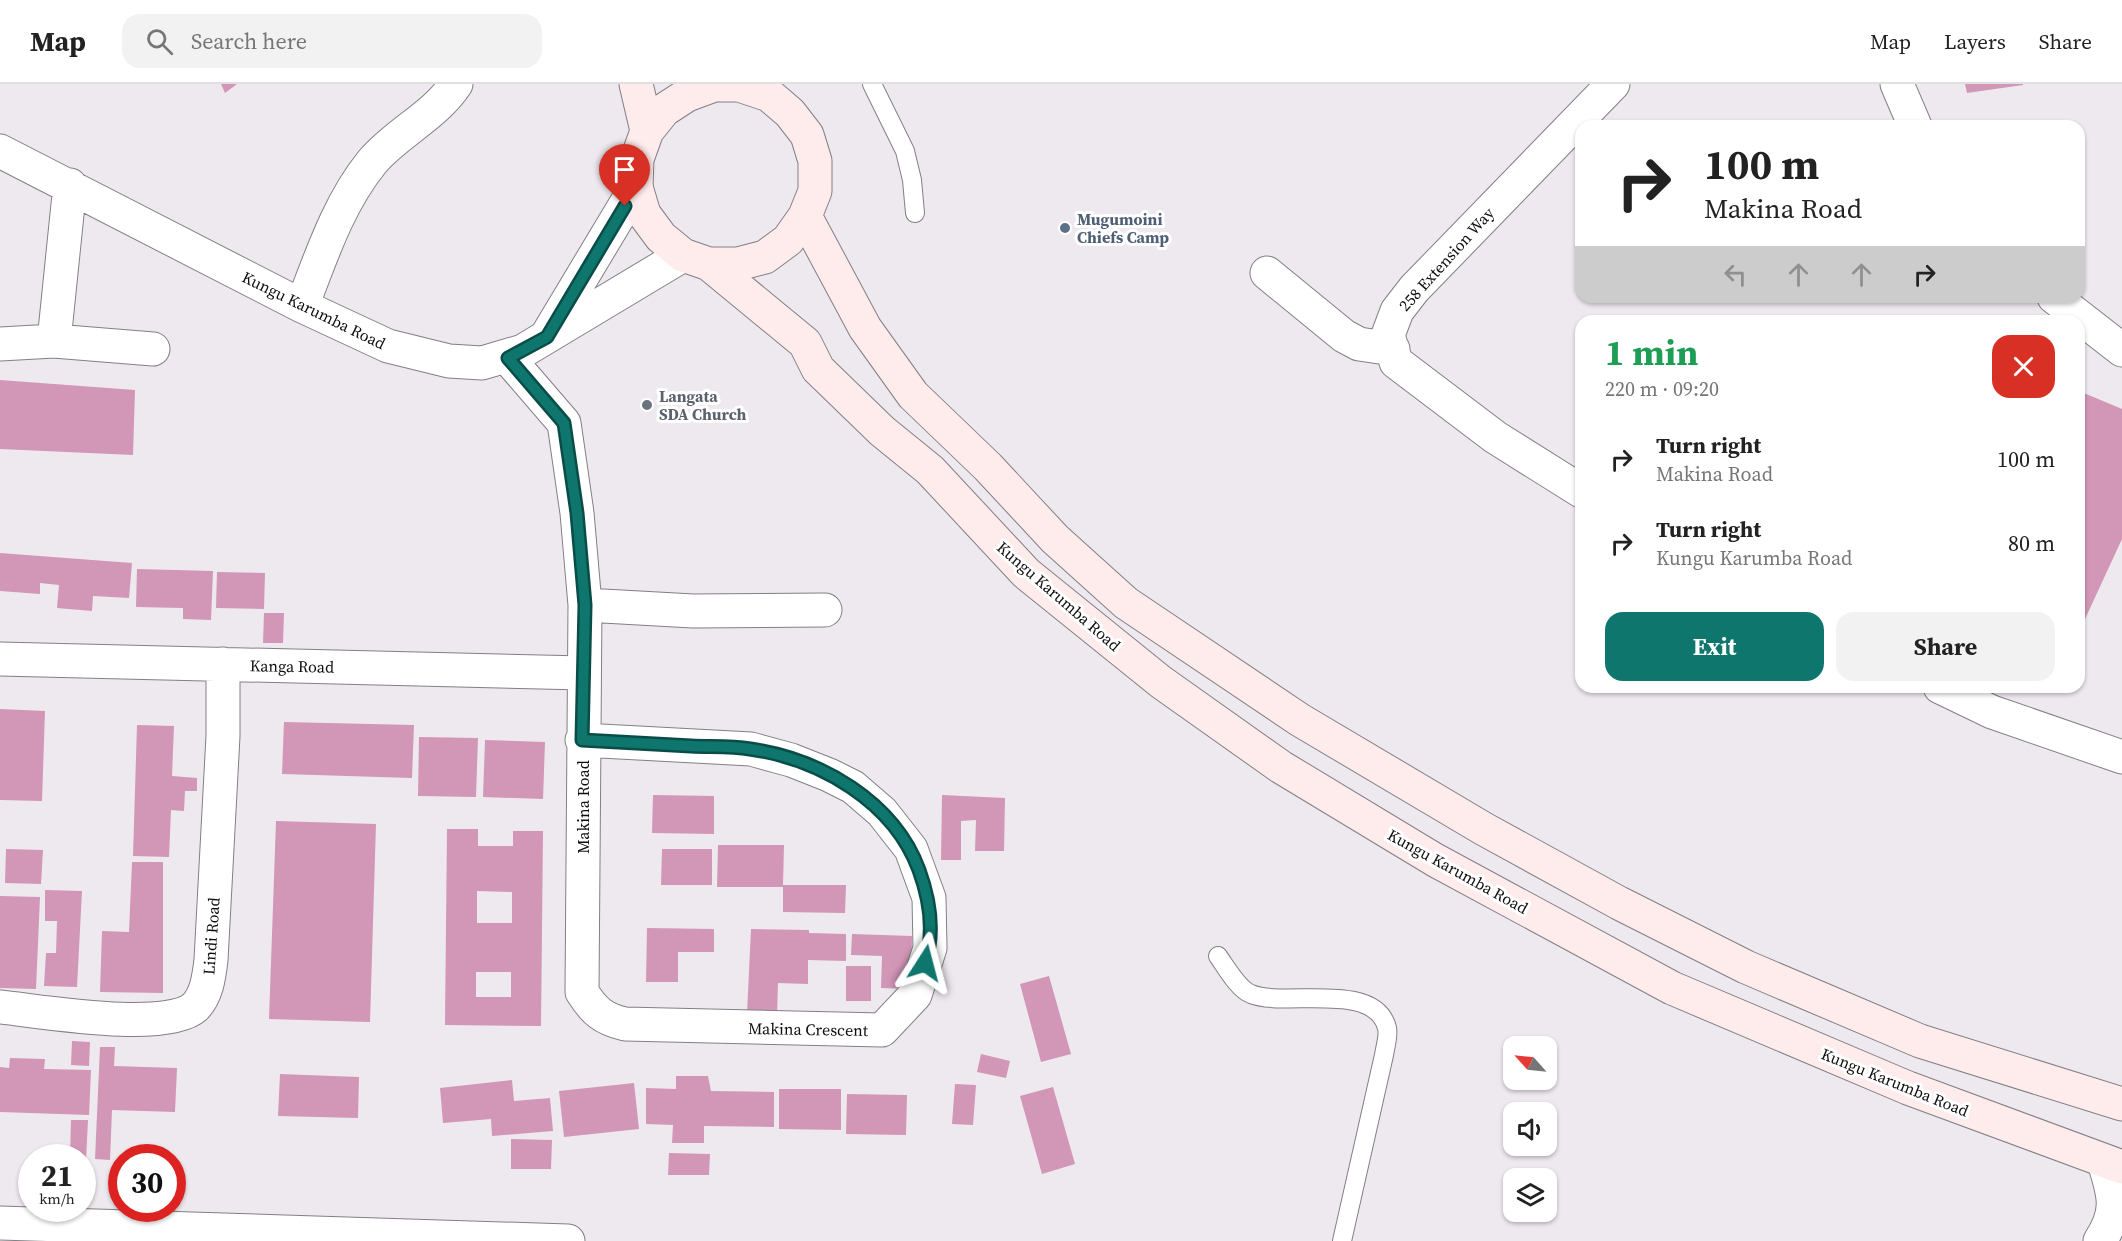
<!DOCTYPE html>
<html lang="en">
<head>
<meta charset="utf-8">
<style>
	:root { --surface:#fff; --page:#f2f2f2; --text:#222; --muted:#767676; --line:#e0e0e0; --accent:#0f766e }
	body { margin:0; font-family:"Source Serif 4",serif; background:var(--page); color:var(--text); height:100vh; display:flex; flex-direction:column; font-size:22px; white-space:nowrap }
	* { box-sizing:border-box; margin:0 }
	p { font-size:20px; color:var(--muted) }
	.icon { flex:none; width:33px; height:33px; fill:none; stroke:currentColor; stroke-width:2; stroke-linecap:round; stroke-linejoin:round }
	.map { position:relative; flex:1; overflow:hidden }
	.drawer { position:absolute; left:1575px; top:231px; width:510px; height:378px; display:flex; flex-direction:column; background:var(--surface); border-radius:18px; box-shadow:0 2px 4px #0004 }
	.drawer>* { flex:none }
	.guide { position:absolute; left:1575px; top:36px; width:510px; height:183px; border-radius:18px; box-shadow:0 2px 4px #0004; background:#fff; color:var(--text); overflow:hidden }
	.needle { width:39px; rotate:297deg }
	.tools { position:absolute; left:1503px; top:952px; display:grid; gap:12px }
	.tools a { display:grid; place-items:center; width:54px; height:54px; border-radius:12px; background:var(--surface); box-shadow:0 2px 4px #0004; font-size:30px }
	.speed { position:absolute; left:18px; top:1060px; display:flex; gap:12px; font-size:30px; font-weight:700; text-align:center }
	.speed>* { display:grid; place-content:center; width:78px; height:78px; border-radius:50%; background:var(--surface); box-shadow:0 2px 4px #0004; line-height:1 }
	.speed small { font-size:15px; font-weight:400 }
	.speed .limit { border:9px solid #d22; background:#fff; color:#111 }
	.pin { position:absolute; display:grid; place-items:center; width:51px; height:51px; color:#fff; margin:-62px -26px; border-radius:50% 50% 50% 0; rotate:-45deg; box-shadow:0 0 6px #0007 }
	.pin .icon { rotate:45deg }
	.me { position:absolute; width:66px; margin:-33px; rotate:9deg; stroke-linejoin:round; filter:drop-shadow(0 0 4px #0008) }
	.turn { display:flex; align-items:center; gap:21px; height:126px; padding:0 30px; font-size:27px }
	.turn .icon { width:78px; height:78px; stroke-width:2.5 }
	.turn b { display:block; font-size:42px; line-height:51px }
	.lanes { display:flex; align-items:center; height:57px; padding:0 30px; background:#0003; justify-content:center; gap:30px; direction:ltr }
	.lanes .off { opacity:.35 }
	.round { display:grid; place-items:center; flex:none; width:63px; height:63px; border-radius:18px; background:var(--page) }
	.head { display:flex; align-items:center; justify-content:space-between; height:102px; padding:0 30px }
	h1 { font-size:36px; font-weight:700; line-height:45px; color:#1e9e55 }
	.button { display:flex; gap:12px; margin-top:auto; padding:12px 30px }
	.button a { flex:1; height:69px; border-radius:18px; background:var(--accent); color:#fff; font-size:24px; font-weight:700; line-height:69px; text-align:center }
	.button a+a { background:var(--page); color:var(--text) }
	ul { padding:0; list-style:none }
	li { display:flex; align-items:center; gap:18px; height:84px; padding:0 30px }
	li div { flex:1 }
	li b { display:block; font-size:22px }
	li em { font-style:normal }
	header { display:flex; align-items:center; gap:36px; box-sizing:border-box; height:84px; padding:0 30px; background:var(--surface); border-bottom:2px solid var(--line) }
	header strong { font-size:28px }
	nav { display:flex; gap:33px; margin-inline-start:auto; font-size:21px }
	.search { width:420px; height:54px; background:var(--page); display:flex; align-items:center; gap:15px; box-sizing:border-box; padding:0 21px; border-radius:18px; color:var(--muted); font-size:22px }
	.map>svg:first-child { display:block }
	.building { fill:#d296b7; fill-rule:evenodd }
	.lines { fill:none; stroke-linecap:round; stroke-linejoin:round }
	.lane-casing { stroke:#837f85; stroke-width:20 }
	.street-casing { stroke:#837f85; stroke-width:35 }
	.secondary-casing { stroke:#837f85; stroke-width:35 }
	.lane { stroke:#fff; stroke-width:18 }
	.street { stroke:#fff; stroke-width:33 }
	.secondary { stroke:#feebeb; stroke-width:33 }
	.route-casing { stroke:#0a4d48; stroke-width:15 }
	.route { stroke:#0f766e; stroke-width:10 }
	.service-dot { fill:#5c6f8a; stroke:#fff; stroke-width:2 }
	.worship-dot { fill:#6b7280; stroke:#fff; stroke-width:2 }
	.labels { text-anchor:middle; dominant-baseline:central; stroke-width:6; stroke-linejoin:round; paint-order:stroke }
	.service-label { font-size:16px; font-weight:bold; fill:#4e5e75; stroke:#fff; text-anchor:start }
	.street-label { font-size:16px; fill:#0e0d0f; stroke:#fff }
	.worship-label { font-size:16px; font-weight:bold; fill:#5b616d; stroke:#fff; text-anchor:start }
</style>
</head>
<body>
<header>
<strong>Map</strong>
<div class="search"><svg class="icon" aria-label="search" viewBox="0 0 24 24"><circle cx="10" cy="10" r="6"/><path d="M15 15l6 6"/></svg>Search here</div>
<nav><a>Map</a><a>Layers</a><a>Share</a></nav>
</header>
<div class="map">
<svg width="2122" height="1157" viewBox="0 0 2122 1157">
	<rect width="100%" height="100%" fill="#eee9ef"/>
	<!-- building -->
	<path class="building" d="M 221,0 L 237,0 L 225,9 Z
		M 1965,0 L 2023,0 L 2023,1 L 1967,9 Z
		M 0,296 L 135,306 L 133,371 L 0,365 Z
		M 2079,307 L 2122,325 L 2122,455 L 2079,548 Z
		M 0,469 L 132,479 L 129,514 L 93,512 L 92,527 L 57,524 L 59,501 L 40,499 L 40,510 L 0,507 Z
		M 137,485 L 213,487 L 211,536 L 183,535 L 183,524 L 136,523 Z
		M 217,488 L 265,489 L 264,525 L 216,524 Z
		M 264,529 L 284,529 L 283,559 L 263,559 Z
		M 0,625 L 45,627 L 42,717 L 0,716 Z
		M 284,638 L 414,641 L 412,694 L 282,690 Z
		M 137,641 L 174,642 L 172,692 L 197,694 L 197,707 L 185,707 L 184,727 L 171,726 L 169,773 L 133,772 Z
		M 419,653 L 478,654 L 476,713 L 418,712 Z
		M 485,656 L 545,658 L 543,715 L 483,713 Z
		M 653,711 L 714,712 L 714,750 L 652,749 Z
		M 942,711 L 1005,714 L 1004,767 L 975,767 L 976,736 L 961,737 L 961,776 L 941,776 Z
		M 276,737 L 376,740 L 370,938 L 269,935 Z
		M 447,745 L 478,745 L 478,762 L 513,762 L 513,747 L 543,747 L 541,942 L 445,941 ZM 477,807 L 512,808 L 512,839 L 477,839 ZM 476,888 L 511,888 L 511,913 L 476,913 Z
		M 718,761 L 784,761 L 783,801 L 846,801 L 845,829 L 783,828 L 783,803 L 717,803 Z
		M 6,765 L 43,766 L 41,800 L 5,799 Z
		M 662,765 L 712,765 L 712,801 L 661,801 Z
		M 132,778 L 163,778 L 163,909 L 100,908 L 102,847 L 129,848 Z
		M 45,806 L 82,807 L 77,903 L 44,902 L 46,869 L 56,869 L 57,837 L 45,837 Z
		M 0,812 L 40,813 L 36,905 L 0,904 Z
		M 647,844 L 714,845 L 714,868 L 678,868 L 678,898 L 646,898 Z
		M 751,845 L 809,846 L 809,849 L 846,850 L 846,877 L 808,876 L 808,900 L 778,899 L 777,931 L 747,930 Z
		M 852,850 L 912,852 L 911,905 L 881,904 L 882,872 L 851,871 Z
		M 846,882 L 871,882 L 871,917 L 846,917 Z
		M 1049,892 L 1071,970 L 1041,978 L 1020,900 Z
		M 72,957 L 90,958 L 89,982 L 71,981 Z
		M 100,963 L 115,963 L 114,982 L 177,984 L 175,1028 L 112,1026 L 110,1076 L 95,1075 Z
		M 981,970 L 1010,977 L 1006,994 L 977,988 Z
		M 10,974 L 45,975 L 44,985 L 91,986 L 89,1031 L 0,1028 L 0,983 L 9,984 Z
		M 280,990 L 359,993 L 358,1034 L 278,1032 Z
		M 676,992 L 708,992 L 711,1007 L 774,1008 L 774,1043 L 704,1042 L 704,1059 L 672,1059 L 673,1041 L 646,1040 L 646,1004 L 676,1005 Z
		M 512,996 L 514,1017 L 550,1014 L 553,1047 L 492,1052 L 491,1035 L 443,1039 L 440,1004 Z
		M 634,999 L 639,1045 L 564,1053 L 559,1007 Z
		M 955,1000 L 976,1001 L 973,1041 L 952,1040 Z
		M 1053,1003 L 1075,1080 L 1042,1090 L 1020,1012 Z
		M 779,1005 L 841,1005 L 841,1046 L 779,1045 Z
		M 847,1010 L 907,1011 L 906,1051 L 846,1050 Z
		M 71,1036 L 88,1036 L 86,1076 L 70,1074 Z
		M 511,1055 L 552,1056 L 551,1085 L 511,1085 Z
		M 669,1069 L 710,1070 L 709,1091 L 668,1091 Z"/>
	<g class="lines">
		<defs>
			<path id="lane" d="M 872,0 L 905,67 L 912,96 L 915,129
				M 1218,872 C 1226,883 1238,905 1251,910 C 1284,924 1375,896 1387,944 C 1389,951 1385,964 1384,971 L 1342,1157"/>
			<path id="street" d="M 1897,0 L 1915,42
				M 0,67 L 302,222 L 388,262 L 449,277 L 482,279 L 523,267 L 683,171
				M 1267,189 L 1344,252 L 1359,260 L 1393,265
				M 2054,213 L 2122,266
				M 302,222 C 321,173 338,120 372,78 C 395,50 435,32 456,0
				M 549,248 L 636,103
				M 54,257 L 153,265
				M 0,260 L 54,257 L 70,101
				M 508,274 L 564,339 L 577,429 L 585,521 L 582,908 C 594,927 603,935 625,940 L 882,946 L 915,911 L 930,864 L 929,814 L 911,765 L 882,728 L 853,703 L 829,691 L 791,676 L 751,665 L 582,656
				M 1581,407 L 1495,353 L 1396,278 L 1388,251 L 1397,227 L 1414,205 L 1613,0
				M 585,521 L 693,527 L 825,526
				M 0,575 L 584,589
				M 1940,603 L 1992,628 L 2122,673
				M 0,923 C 40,927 166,949 195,923 C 207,911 209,892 211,876 L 223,652 L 223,580
				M 0,1139 L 568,1157
				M 2100,1157 C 2120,1126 2114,1111 2104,1078"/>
			<path id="secondary" d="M 636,0 L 647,47
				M 805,132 L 865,244 L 913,311 L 988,383 L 1055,455 L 1126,519 L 1300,636 L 1484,745 L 1619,819 L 1746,883 L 1920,957 L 2122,1020
				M 709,180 L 738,180 L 765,173 L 788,156 L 805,132 L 815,107 L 815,77 L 807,51 L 790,29 L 769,11 L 739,1 L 714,1 L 687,11 L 664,26 L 647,47 L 637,75 L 636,103 L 644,130 L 661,153 L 683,171 L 709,180 L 805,259 L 818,285 L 882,347 L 930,386 L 1026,489 L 1161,598 L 1281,683 L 1435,776 L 1672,904 L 1908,1004 L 2122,1083"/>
		</defs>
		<!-- lane casing -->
		<use href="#lane" class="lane-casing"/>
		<!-- street casing -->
		<use href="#street" class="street-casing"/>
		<!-- secondary casing -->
		<use href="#secondary" class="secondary-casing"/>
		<!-- lane -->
		<use href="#lane" class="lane"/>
		<!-- street -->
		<use href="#street" class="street"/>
		<!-- secondary -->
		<use href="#secondary" class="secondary"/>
	</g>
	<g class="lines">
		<defs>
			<path id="route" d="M 625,122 L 547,253 L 508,274 L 564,339 L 577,429 L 585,521 L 582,656 C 619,658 655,660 691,662 C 711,663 731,662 750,665 C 821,675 894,718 919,786 C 930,816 935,848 925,879"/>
		</defs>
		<!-- route casing -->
		<use href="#route" class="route-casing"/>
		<!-- route -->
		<use href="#route" class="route"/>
	</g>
	<!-- markers -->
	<circle class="service-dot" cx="1065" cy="144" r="6"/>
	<circle class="worship-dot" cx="647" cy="321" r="6"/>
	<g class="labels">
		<!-- service labels -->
		<g class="service-label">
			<text x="1077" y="135">Mugumoini<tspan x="1077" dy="18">Chiefs Camp</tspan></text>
		</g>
		<!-- street labels -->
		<g class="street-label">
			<text transform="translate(1446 175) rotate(-48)">258 Extension Way</text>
			<text transform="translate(314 226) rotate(26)">Kungu Karumba Road</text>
			<text transform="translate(1059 512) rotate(41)">Kungu Karumba Road</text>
			<text transform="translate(292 582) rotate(1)">Kanga Road</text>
			<text transform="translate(583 723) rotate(-90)">Makina Road</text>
			<text transform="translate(1458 787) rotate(29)">Kungu Karumba Road</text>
			<text transform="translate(211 852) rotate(-86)">Lindi Road</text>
			<text transform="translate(808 945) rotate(1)">Makina Crescent</text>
			<text transform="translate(1895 998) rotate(22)">Kungu Karumba Road</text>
		</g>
		<!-- worship labels -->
		<g class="worship-label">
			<text x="659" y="312">Langata<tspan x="659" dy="18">SDA Church</tspan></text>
		</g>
	</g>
</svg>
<div class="tools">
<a><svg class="needle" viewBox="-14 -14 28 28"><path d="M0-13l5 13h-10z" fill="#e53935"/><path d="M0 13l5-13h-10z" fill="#767676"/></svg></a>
<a><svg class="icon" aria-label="sound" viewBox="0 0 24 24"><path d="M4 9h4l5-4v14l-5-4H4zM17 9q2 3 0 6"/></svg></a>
<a><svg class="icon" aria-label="layers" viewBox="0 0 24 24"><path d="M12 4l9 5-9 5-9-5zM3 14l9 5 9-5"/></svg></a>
</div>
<div class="speed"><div>21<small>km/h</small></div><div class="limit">30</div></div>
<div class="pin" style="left:625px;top:122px;background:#d93025"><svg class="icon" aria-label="arrive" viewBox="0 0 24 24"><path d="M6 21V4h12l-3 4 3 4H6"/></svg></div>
<svg class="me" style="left:925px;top:879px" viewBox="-20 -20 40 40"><path d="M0-17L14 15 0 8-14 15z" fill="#0f766e" stroke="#fff" stroke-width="4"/></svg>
<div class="guide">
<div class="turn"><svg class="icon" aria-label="right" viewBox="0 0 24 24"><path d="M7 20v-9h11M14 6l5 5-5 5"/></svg><div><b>100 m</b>Makina Road</div></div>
<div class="lanes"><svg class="icon off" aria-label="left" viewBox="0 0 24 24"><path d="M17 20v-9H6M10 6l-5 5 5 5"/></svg><svg class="icon off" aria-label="ahead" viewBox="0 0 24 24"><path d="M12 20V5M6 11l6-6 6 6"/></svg><svg class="icon off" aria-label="ahead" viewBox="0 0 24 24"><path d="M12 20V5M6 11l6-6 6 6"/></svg><svg class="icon" aria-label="right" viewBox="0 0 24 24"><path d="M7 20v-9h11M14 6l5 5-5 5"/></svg></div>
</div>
<section class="drawer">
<div class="head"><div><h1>1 min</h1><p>220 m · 09:20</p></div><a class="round" style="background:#d93025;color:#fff"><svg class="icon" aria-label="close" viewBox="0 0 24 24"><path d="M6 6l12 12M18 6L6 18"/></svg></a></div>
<ul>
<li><svg class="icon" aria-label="right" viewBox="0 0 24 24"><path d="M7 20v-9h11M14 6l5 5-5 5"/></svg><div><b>Turn right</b><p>Makina Road</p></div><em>100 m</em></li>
<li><svg class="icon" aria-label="right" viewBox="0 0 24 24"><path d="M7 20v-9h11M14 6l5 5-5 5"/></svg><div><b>Turn right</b><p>Kungu Karumba Road</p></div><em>80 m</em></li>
</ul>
<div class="button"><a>Exit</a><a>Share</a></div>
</section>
</div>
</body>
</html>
